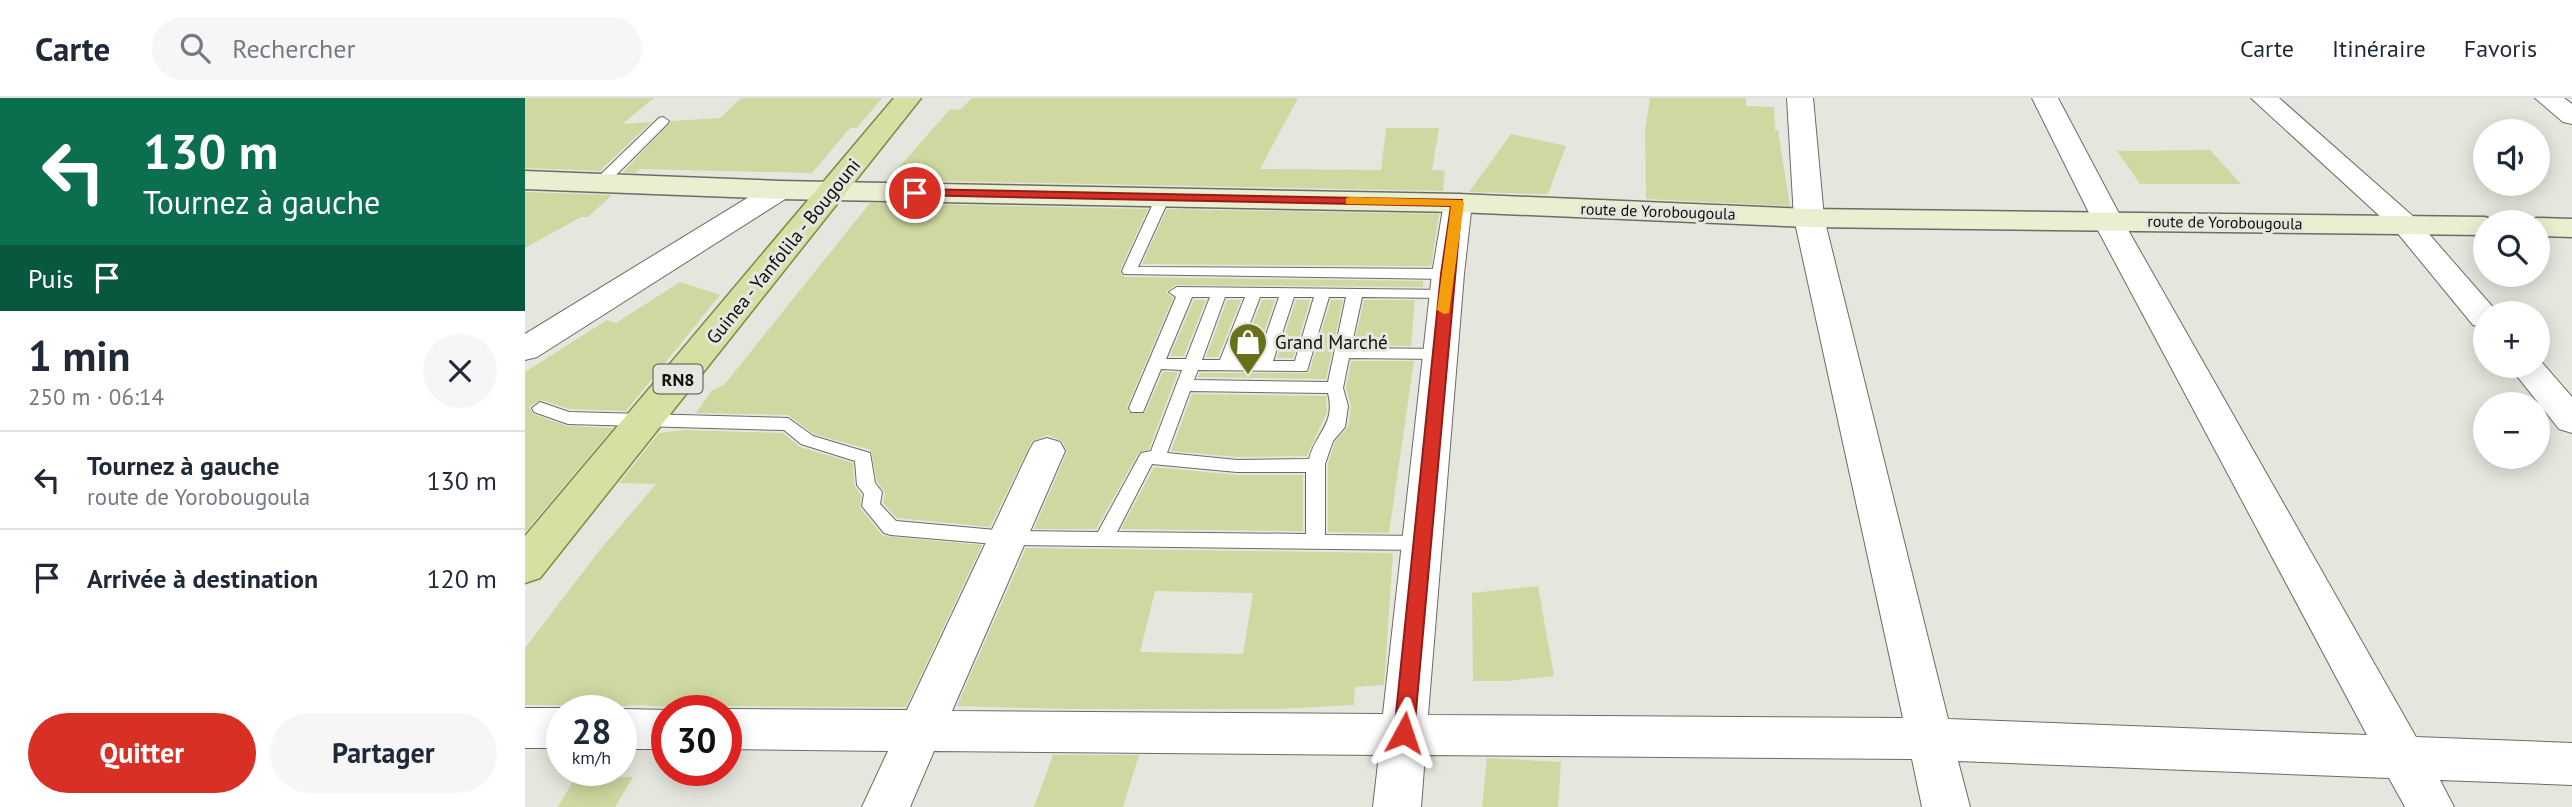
<!DOCTYPE html>
<html lang="fr">
<head>
<meta charset="utf-8">
<style>
	:root { --surface:#fff; --page:#f6f6f7; --text:#1f2937; --muted:#747a83; --line:#e0e1e3; --accent:#d93025 }
	body { margin:0; font-family:"PT Sans",sans-serif; background:var(--page); color:var(--text); height:100vh; display:flex; flex-direction:column; font-size:26px; white-space:nowrap }
	* { box-sizing:border-box; margin:0 }
	p { font-size:23px; color:var(--muted) }
	.icon { flex:none; width:38px; height:38px; fill:none; stroke:currentColor; stroke-width:2; stroke-linecap:round; stroke-linejoin:round }
	.map { position:relative; flex:1; overflow:hidden }
	.sheet { display:flex; flex-direction:column; background:var(--surface); width:525px }
	.sheet>* { flex:none }
	.banner { background:#0b6e4f; color:#fff; overflow:hidden }
	.fabs { position:absolute; left:1948px; top:21px; display:grid; gap:14px }
	.fabs a { display:grid; place-items:center; width:77px; height:77px; border-radius:50%; background:var(--surface); box-shadow:0 4px 18px #0003; font-size:35px }
	.speed { position:absolute; left:21px; top:597px; display:flex; gap:14px; font-size:35px; font-weight:700; text-align:center }
	.speed>* { display:grid; place-content:center; width:91px; height:91px; border-radius:50%; background:var(--surface); box-shadow:0 4px 18px #0003; line-height:1 }
	.speed small { font-size:18px; font-weight:400 }
	.speed .limit { border:10px solid #d22; background:#fff; color:#111 }
	.pin { position:absolute; display:grid; place-items:center; width:60px; height:60px; color:#fff; margin:-30px; border:4px solid #fff; border-radius:50%; box-shadow:0 2px 7px #0007 }
	.me { position:absolute; width:77px; margin:-38px; rotate:5deg; stroke-linejoin:round; filter:drop-shadow(0 0 5px #0008) }
	.turn { display:flex; align-items:center; gap:24px; height:147px; padding:0 28px; font-size:32px }
	.turn .icon { width:91px; height:91px; stroke-width:2.5 }
	.turn b { display:block; font-size:49px; line-height:60px }
	.then { display:flex; align-items:center; height:66px; padding:0 28px; background:#0003; gap:14px; font-size:26px }
	.round { display:grid; place-items:center; flex:none; width:74px; height:74px; border-radius:37px; background:var(--page) }
	.headline { display:flex; align-items:center; justify-content:space-between; height:119px; padding:0 28px }
	h1 { font-size:42px; font-weight:600; line-height:52px }
	.cta { display:flex; gap:14px; margin-top:auto; padding:14px 28px }
	.cta a { flex:1; height:80px; border-radius:42px; background:var(--accent); color:#fff; font-size:28px; font-weight:600; line-height:80px; text-align:center }
	.cta a+a { background:var(--page); color:var(--text) }
	ul { padding:0; list-style:none }
	li { display:flex; align-items:center; gap:21px; height:98px; padding:0 28px; border-top:2px solid var(--line) }
	li div { flex:1 }
	li b { display:block; font-size:26px }
	li em { font-style:normal }
	header { display:flex; align-items:center; gap:42px; box-sizing:border-box; height:98px; padding:0 35px; background:var(--surface); border-bottom:2px solid var(--line) }
	header strong { font-size:33px }
	nav { display:flex; gap:38px; margin-inline-start:auto; font-size:24px }
	.search { width:490px; height:63px; background:var(--page); display:flex; align-items:center; gap:18px; box-sizing:border-box; padding:0 24px; border-radius:38px; color:var(--muted); font-size:26px }
	main { display:flex; flex:1; min-height:0 }
	.map>svg:first-child { display:block }
	.building { fill:#cfd8a0; fill-rule:evenodd }
	.lines { fill:none; stroke-linecap:round; stroke-linejoin:round }
	.lane-casing { stroke:#6b6d65; stroke-width:2 }
	.street-casing { stroke:#6b6d65; stroke-width:2 }
	.secondary-casing { stroke:#6b6d65; stroke-width:3 }
	.primary-casing { stroke:#7f8846; stroke-width:3 }
	.lane { fill:#fff; fill-rule:evenodd }
	.street { fill:#fff; fill-rule:evenodd }
	.secondary { fill:#ebefd1; fill-rule:evenodd }
	.primary { fill:#d7dfa3; fill-rule:evenodd }
	.route { fill:#d93025; stroke:#8d1f18; stroke-width:2 }
	.slow { fill:#f59e0b }
	.labels { text-anchor:middle; dominant-baseline:central; stroke-width:6; stroke-linejoin:round; paint-order:stroke }
	.far-street-label { font-size:16px; fill:#0f0f0c; stroke:#e5e7de }
	.shield { fill:#e5e7de; stroke:#4f504b; stroke-width:2 }
	.shield-label { font-size:18px; font-weight:bold; fill:#0f0f0c }
	.street-label { font-size:19px; fill:#0f0f0c; stroke:#e5e7de }
	.poi-label { font-size:19px; fill:#0f0f0c; stroke:#e5e7de; text-anchor:start }
</style>
</head>
<body>
<header>
<strong>Carte</strong>
<div class="search"><svg class="icon" aria-label="search" viewBox="0 0 24 24"><circle cx="10" cy="10" r="6"/><path d="M15 15l6 6"/></svg>Rechercher</div>
<nav><a>Carte</a><a>Itinéraire</a><a>Favoris</a></nav>
</header>
<main>
<section class="sheet">
<div class="banner">
<div class="turn"><svg class="icon" aria-label="left" viewBox="0 0 24 24"><path d="M17 20v-9H6M10 6l-5 5 5 5"/></svg><div><b>130 m</b>Tournez à gauche</div></div>
<div class="then">Puis<svg class="icon" aria-label="arrive" viewBox="0 0 24 24"><path d="M6 21V4h12l-3 4 3 4H6"/></svg></div>
</div>
<div class="headline"><div><h1>1 min</h1><p>250 m · 06:14</p></div><a class="round"><svg class="icon" aria-label="close" viewBox="0 0 24 24"><path d="M6 6l12 12M18 6L6 18"/></svg></a></div>
<ul>
<li><svg class="icon" aria-label="left" viewBox="0 0 24 24"><path d="M17 20v-9H6M10 6l-5 5 5 5"/></svg><div><b>Tournez à gauche</b><p>route de Yorobougoula</p></div><em>130 m</em></li>
<li><svg class="icon" aria-label="arrive" viewBox="0 0 24 24"><path d="M6 21V4h12l-3 4 3 4H6"/></svg><div><b>Arrivée à destination</b></div><em>120 m</em></li>
</ul>
<div class="cta"><a>Quitter</a><a>Partager</a></div>
</section>
<div class="map">
<svg width="2047" height="709" viewBox="0 0 2047 709">
	<rect width="100%" height="100%" fill="#e5e7de"/>
	<!-- building -->
	<path class="building" d="M 0,0 L 129,0 L 97,26 L 126,24 L 75,73 L 0,70 Z
		M 216,0 L 357,0 L 332,30 L 325,30 L 287,75 L 115,71 L 111,75 L 98,74 L 146,23 L 195,20 Z
		M 447,0 L 773,0 L 735,71 L 856,72 L 861,30 L 914,30 L 907,72 L 920,73 L 918,93 L 363,82 L 425,11 L 435,12 Z
		M 1125,0 L 1221,0 L 1221,8 L 1249,9 L 1250,32 L 1253,32 L 1265,108 L 1121,101 L 1120,33 Z
		M 986,36 L 1041,48 L 1023,96 L 944,94 Z
		M 1685,52 L 1716,86 L 1615,86 L 1592,53 Z
		M 0,94 L 87,97 L 63,119 L 56,119 L 0,150 Z
		M 345,105 L 623,111 L 595,172 L 599,179 L 898,183 L 898,189 L 651,187 L 641,194 L 648,200 L 602,309 L 604,315 L 620,315 L 638,274 L 653,274 L 624,351 L 614,354 L 571,431 L 509,431 L 542,354 L 537,343 L 523,337 L 507,343 L 465,429 L 372,420 L 358,405 L 360,394 L 352,384 L 346,352 L 289,336 L 263,317 L 171,315 L 186,293 L 200,286 Z
		M 642,111 L 914,116 L 906,168 L 617,166 Z
		M 155,184 L 195,197 L 101,313 L 44,311 L 16,302 L 4,309 L 8,316 L 42,328 L 88,330 L 0,434 L 0,274 L 82,222 L 91,225 Z
		M 669,202 L 681,202 L 659,258 L 645,258 Z
		M 702,202 L 716,202 L 693,259 L 681,259 Z
		M 737,202 L 750,202 L 730,260 L 715,260 Z
		M 771,202 L 785,202 L 768,260 L 752,260 Z
		M 806,202 L 818,202 L 801,281 L 673,279 L 675,275 L 784,275 Z
		M 839,202 L 890,202 L 886,248 L 829,247 Z
		M 826,263 L 889,263 L 864,435 L 803,434 L 803,366 L 810,344 L 823,329 L 826,308 L 821,290 Z
		M 667,296 L 801,298 L 802,314 L 782,358 L 712,359 L 646,353 Z
		M 160,332 L 258,335 L 275,349 L 328,365 L 329,387 L 336,397 L 335,410 L 358,438 L 457,447 L 381,609 L 201,608 L 195,611 L 107,607 L 91,609 L 89,612 L 47,612 L 37,607 L 0,607 L 0,550 L 74,453 L 131,386 L 94,385 L 134,335 Z
		M 629,369 L 712,377 L 778,377 L 778,433 L 596,431 Z
		M 501,450 L 868,455 L 859,587 L 830,589 L 829,607 L 753,611 L 544,611 L 432,608 ZM 630,493 L 728,495 L 718,556 L 615,554 Z
		M 1013,488 L 1029,578 L 983,583 L 948,583 L 947,495 Z
		M 528,657 L 614,657 L 598,709 L 509,709 Z
		M 962,660 L 1036,664 L 1033,709 L 957,709 Z
		M 108,679 L 90,709 L 33,709 L 50,680 Z"/>
	<g class="lines">
		<defs>
			<path id="lane" d="M 138,19 L 144,23 L 142,26 L 80,88 L 70,88 L 70,82 L 134,20 Z
				M 638,95 L 645,99 L 613,169 L 923,171 L 930,176 L 923,181 L 599,176 L 597,173 L 631,99 Z
				M 652,189 L 926,192 L 929,195 L 921,200 L 837,199 L 826,250 L 915,251 L 923,256 L 915,261 L 824,260 L 818,290 L 823,308 L 820,329 L 808,343 L 800,366 L 800,437 L 897,438 L 904,440 L 906,445 L 904,450 L 897,452 L 482,447 L 366,437 L 359,435 L 337,408 L 339,396 L 332,387 L 330,363 L 276,346 L 259,332 L 43,326 L 9,314 L 7,310 L 15,304 L 44,314 L 263,320 L 288,338 L 345,355 L 350,385 L 357,394 L 355,406 L 371,423 L 482,433 L 573,434 L 616,355 L 626,353 L 657,272 L 636,271 L 618,314 L 606,314 L 604,310 L 651,199 L 644,194 ZM 667,199 L 685,199 L 661,261 L 641,261 ZM 700,199 L 720,199 L 695,262 L 677,262 ZM 735,199 L 754,199 L 732,263 L 711,262 ZM 769,199 L 789,199 L 770,263 L 748,263 ZM 804,199 L 821,199 L 803,284 L 669,282 L 673,272 L 782,273 ZM 665,293 L 803,295 C 811,326 791,334 784,361 L 712,362 L 642,355 ZM 627,366 L 712,374 L 781,374 L 781,436 L 592,434 Z"/>
			<path id="street" d="M 1262,0 L 1288,0 L 1299,120 L 1423,621 L 1842,637 L 1568,123 L 1507,0 L 1533,0 L 1598,123 L 1891,639 L 2047,645 L 2047,687 L 1915,682 L 1929,709 L 1880,709 L 1864,680 L 1433,663 L 1445,709 L 1397,709 L 1387,661 L 900,657 L 896,709 L 848,709 L 854,657 L 409,653 L 385,709 L 337,709 L 363,653 L 201,651 L 201,612 L 197,612 L 201,611 L 382,612 L 504,353 L 509,344 L 522,340 L 535,344 L 540,353 L 427,613 L 858,616 L 907,176 L 919,105 L 923,99 L 933,96 L 943,99 L 947,105 L 939,176 L 903,617 L 1378,620 L 1269,120 Z
				M 1726,0 L 1754,0 L 1890,120 L 1973,215 L 1960,215 L 1960,230 L 1948,227 L 1870,132 Z
				M 2010,0 L 2039,0 L 2047,6 L 2047,26 L 2038,24 Z
				M 255,83 L 265,86 L 269,92 L 265,98 L 12,259 L 0,262 L 0,236 L 245,86 Z
				M 2013,260 L 2047,299 L 2047,335 L 2034,331 L 1984,268 L 2012,268 Z
				M 0,610 L 37,610 L 44,612 L 37,612 L 37,650 L 0,650 Z
				M 96,611 L 146,612 L 142,612 L 142,651 L 96,651 L 96,612 L 92,612 Z"/>
			<path id="secondary" d="M 0,73 L 255,83 L 933,96 L 1284,111 L 1960,119 L 1973,124 L 1960,124 L 1960,137 L 1284,129 L 933,114 L 255,101 L 0,91 Z
				M 2012,120 L 2047,121 L 2047,139 L 2012,138 L 2012,124 L 2000,124 Z"/>
			<path id="primary" d="M 369,0 L 396,0 L 15,480 L 0,485 L 0,438 Z"/>
		</defs>
		<!-- lane casing -->
		<use href="#lane" class="lane-casing"/>
		<!-- street casing -->
		<use href="#street" class="street-casing"/>
		<!-- secondary casing -->
		<use href="#secondary" class="secondary-casing"/>
		<!-- primary casing -->
		<use href="#primary" class="primary-casing"/>
		<!-- lane -->
		<use href="#lane" class="lane"/>
		<!-- street -->
		<use href="#street" class="street"/>
		<!-- secondary -->
		<use href="#secondary" class="secondary"/>
		<!-- primary -->
		<use href="#primary" class="primary"/>
	</g>
	<!-- route -->
	<path class="route" d="M 390,91 L 937,102 L 889,635 L 886,641 L 879,644 L 872,641 L 869,635 L 916,176 L 926,108 L 385,97 L 384,95 Z"/>
	<!-- slow -->
	<path class="slow" d="M 825,99 L 937,102 L 939,105 L 924,215 L 919,216 L 912,212 L 926,108 L 821,106 L 821,100 Z"/>
	<!-- icons -->
	<defs>
		<symbol id="shop-pin" viewBox="-11 -11 22 30"><path d="M0 17L-7.5 6A9.5 9.5 0 1 1 7.5 6Z" fill="#68711a" stroke="#e5e7de"/><path d="M-5-2.5h2.3a2.7 3.5 0 0 1 5.4 0H5L5.5 6h-11ZM-1.5-2.5h3a1.5 2.3 0 0 0-3 0Z" fill="#fff"/></symbol>
	</defs>
	<g fill-rule="evenodd">
		<use href="#shop-pin" x="701" y="222" width="44" height="60"/>
	</g>
	<g class="labels">
		<!-- far-street labels -->
		<g class="far-street-label">
			<text transform="translate(1133 113) rotate(2)">route de Yorobougoula</text>
			<text transform="translate(1700 124) rotate(1)">route de Yorobougoula</text>
		</g>
		<!-- shield labels -->
		<rect class="shield" x="128.5" y="266.5" width="49" height="29" rx="5"/>
		<g class="shield-label">
			<text x="153" y="281">RN8</text>
		</g>
		<!-- street labels -->
		<g class="street-label">
			<text transform="translate(258 153) rotate(-51)">Guinea - Yanfolila - Bougouni</text>
		</g>
		<!-- poi labels -->
		<g class="poi-label">
			<text x="750" y="244">Grand Marché</text>
		</g>
	</g>
</svg>
<div class="fabs">
<a><svg class="icon" aria-label="sound" viewBox="0 0 24 24"><path d="M4 9h4l5-4v14l-5-4H4zM17 9q2 3 0 6"/></svg></a>
<a><svg class="icon" aria-label="search" viewBox="0 0 24 24"><circle cx="10" cy="10" r="6"/><path d="M15 15l6 6"/></svg></a>
<a>+</a>
<a>−</a>
</div>
<div class="speed"><div>28<small>km/h</small></div><div class="limit">30</div></div>
<div class="pin" style="left:390px;top:95px;background:#d93025"><svg class="icon" aria-label="arrive" viewBox="0 0 24 24"><path d="M6 21V4h12l-3 4 3 4H6"/></svg></div>
<svg class="me" style="left:879px;top:635px" viewBox="-20 -20 40 40"><path d="M0-17L14 15 0 8-14 15z" fill="#d93025" stroke="#fff" stroke-width="4"/></svg>
</div>
</main>
</body>
</html>
